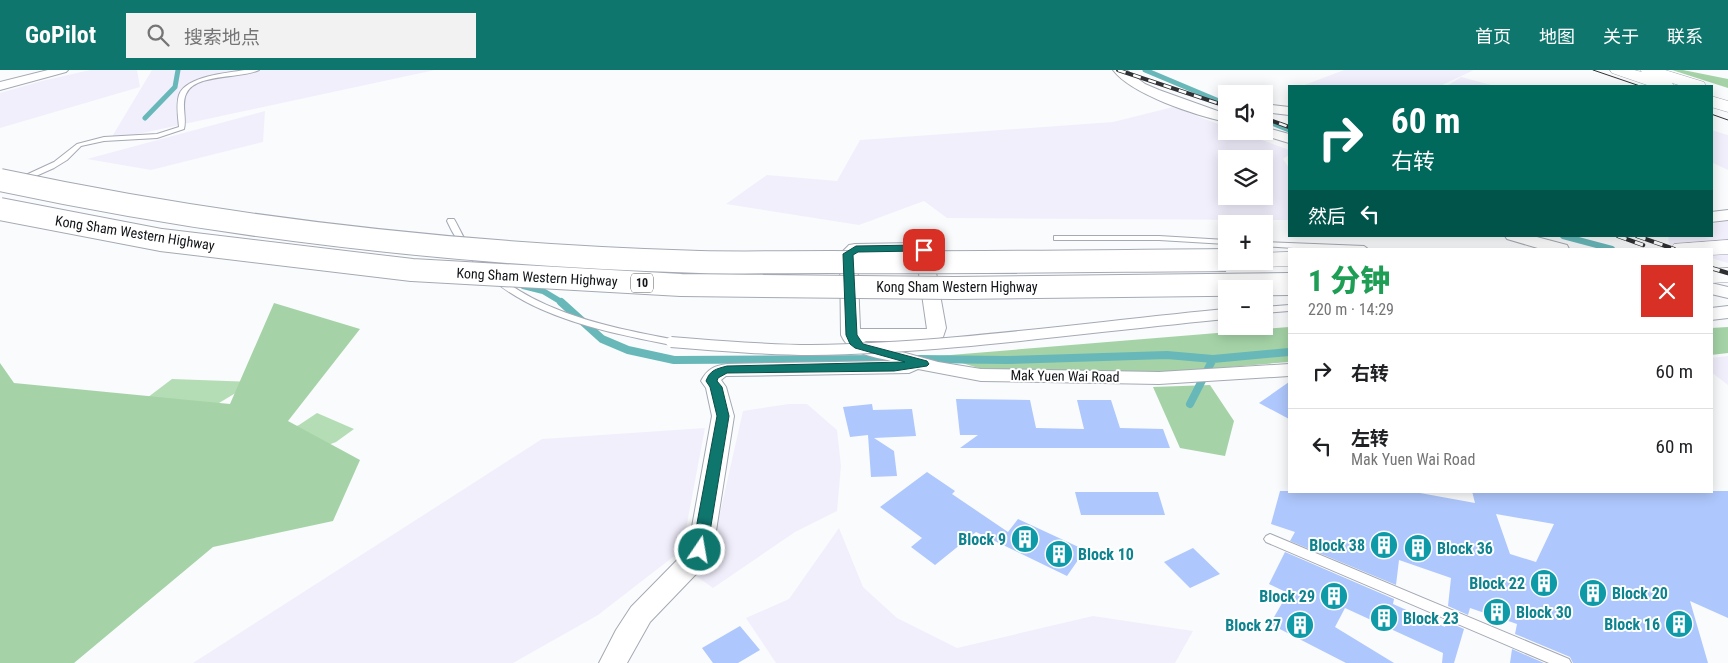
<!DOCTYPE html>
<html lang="zh">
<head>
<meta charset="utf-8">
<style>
	:root { --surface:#fff; --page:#f2f2f2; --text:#202124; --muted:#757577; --line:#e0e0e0; --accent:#0f766e }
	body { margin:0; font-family:"Roboto Condensed","Noto Sans SC",sans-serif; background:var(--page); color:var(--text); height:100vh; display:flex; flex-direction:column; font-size:19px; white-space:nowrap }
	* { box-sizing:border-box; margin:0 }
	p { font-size:16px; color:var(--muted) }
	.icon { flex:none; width:28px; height:28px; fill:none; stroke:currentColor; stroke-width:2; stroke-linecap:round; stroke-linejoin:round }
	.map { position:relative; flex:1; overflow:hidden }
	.side { position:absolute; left:1288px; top:178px; width:425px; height:245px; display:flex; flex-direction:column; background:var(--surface); border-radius:0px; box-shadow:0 2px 12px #0003 }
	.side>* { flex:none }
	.guide { position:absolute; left:1288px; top:15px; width:425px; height:152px; border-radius:0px; box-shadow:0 2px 12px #0003; background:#00695c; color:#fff; overflow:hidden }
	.controls { position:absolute; left:1218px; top:15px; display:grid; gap:10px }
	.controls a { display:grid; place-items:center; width:55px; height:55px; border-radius:0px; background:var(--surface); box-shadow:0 2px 12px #0003; font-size:25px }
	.pin { position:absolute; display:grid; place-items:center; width:42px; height:42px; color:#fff; margin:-21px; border-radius:10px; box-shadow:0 2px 8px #0006 }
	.me { position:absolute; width:55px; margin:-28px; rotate:12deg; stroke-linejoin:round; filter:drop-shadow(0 0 4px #0008) }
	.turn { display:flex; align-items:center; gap:18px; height:105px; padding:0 20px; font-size:22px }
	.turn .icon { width:65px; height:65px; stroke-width:2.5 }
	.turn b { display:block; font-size:35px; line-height:42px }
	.then { display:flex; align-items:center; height:48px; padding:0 20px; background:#0003; gap:10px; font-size:19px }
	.round { display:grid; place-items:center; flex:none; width:52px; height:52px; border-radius:0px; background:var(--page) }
	.headline { display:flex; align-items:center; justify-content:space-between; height:85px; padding:0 20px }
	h1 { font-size:30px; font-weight:800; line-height:38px; color:#1e9e55 }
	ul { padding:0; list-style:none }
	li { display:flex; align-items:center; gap:15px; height:75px; padding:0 20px; border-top:1px solid var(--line) }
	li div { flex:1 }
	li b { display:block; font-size:19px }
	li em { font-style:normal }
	header { display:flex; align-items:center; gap:30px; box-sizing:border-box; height:70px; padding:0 25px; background:var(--accent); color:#fff }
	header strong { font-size:24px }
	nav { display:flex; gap:28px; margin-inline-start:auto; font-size:18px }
	.search { width:350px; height:45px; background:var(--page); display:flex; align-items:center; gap:12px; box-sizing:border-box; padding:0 18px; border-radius:0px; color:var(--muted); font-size:19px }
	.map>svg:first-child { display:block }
	.industrial { fill:#f1effc; fill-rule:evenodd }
	.green { fill:#b4ddb5 }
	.forest { fill:#a5d3a7 }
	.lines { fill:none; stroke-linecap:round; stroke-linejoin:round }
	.stream-far2 { stroke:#68b8ba; stroke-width:5 }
	.stream-far1 { stroke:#68b8ba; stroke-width:6 }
	.stream { stroke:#68b8ba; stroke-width:8 }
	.building { fill:#aec7fc; fill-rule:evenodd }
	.lane-casing { stroke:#a4a9b3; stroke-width:2 }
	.street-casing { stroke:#a4a9b3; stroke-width:2 }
	.primary-casing { stroke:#a4a9b3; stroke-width:1 }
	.highway-casing { stroke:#a4a9b3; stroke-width:1 }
	.lane { fill:#fff; fill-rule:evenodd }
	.street { fill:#fff; fill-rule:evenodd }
	.primary { fill:#fff; fill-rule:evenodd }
	.highway { fill:#fff; fill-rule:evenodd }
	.tram { stroke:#2f3134; stroke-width:1 }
	.rail-far1-casing { stroke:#2f3134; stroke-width:4 }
	.rail-casing { stroke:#2f3134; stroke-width:4.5 }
	.rail-far1 { stroke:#fff; stroke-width:2.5; stroke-dasharray:8; stroke-linecap:butt }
	.rail { stroke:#fff; stroke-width:3; stroke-dasharray:9; stroke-linecap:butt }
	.lane-bridge-casing { stroke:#a4a9b3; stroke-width:12; stroke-linecap:butt }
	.highway-bridge-casing { stroke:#a4a9b3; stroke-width:24; stroke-linecap:butt }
	.lane-bridge { stroke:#fff; stroke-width:10 }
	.highway-bridge { stroke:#fff; stroke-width:22 }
	.route { fill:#0f766e; stroke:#0a4d48 }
	.labels { text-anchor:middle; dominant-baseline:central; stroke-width:4; stroke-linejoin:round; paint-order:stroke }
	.shield { fill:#fff; stroke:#595a5d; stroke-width:1 }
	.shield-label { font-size:12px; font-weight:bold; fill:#121417 }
	.street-label { font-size:14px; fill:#121417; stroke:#fff }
	.near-culture-label { font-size:16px; font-weight:bold; fill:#0d838f; stroke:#fff; text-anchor:end }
</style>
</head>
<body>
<header>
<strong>GoPilot</strong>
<div class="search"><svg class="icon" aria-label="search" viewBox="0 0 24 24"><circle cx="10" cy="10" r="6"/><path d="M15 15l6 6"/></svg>搜索地点</div>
<nav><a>首页</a><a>地图</a><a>关于</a><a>联系</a></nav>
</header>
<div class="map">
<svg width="1728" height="593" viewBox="0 0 1728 593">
	<rect width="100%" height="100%" fill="#fafbfd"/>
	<!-- industrial -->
	<path class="industrial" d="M 90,0 L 137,0 L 140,17 L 0,58 L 0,23 L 42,11 Z
		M 152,0 L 435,0 L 110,70 Z
		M 1344,0 L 1474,0 L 1440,16 L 1302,16 Z
		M 1461,7 L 1495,16 L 1447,16 Z
		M 1173,37 L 1226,57 L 1226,61 L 1237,61 L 1289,80 L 1289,85 L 1283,89 L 1289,98 L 1289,150 L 947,148 L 924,131 L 859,155 L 726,134 L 767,105 L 837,111 L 860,70 L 1113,52 ZM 1226,89 L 1264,89 L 1264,126 L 1226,126 Z
		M 265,41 L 263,72 L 151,100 L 87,89 Z
		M 1711,60 L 1728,65 L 1728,100 L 1711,92 Z
		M 1728,151 L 1728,193 L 1711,188 L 1711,179 L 1684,179 L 1669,174 L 1668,166 L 1711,166 L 1711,154 Z
		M 1728,286 L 1728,315 L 1711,302 L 1711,288 Z
		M 789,334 L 807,334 L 837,360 L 841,396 L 837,441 L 795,462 L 713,518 L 696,506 L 711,483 L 743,341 Z
		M 705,358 L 682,480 L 598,545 L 513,593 L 193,593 L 542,369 Z
		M 839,458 L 863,517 L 897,548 L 957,578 L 1093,546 L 1193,561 L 1175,593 L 776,593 L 746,548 L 789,529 Z"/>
	<!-- green -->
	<path class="green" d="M 172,309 L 254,312 L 179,357 L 102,362 Z
		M 317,343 L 354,359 L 336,372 L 227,413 L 217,390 L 299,355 Z"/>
	<!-- forest -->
	<path class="forest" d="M 1672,0 L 1683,0 L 1728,9 L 1728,18 Z
		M 274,233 L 360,259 L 288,351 L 360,390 L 333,451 L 213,477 L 74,593 L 0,593 L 0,293 L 14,313 L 230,334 Z
		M 1289,257 L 1289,292 L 1182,301 L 989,301 L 938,286 Z
		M 1728,257 L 1728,283 L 1711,285 L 1711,258 Z
		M 1210,315 L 1234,351 L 1225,386 L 1180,378 L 1153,317 Z"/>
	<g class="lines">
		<!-- stream-far2 -->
		<path class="stream-far2" d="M 1145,0 L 1226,34
			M 145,48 L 175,17 L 178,0
			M 1264,50 L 1289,60"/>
		<!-- stream-far1 -->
		<path class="stream-far1" d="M 1563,166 L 1612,179
			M 523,216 L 543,221 L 563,233"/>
		<!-- stream -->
		<path class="stream" d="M 561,232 L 602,269 L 628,280 L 674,290 L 895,289
			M 919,289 L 1007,290 L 1167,285 L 1213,289
			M 1190,334 L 1213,289 L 1289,282"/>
	</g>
	<!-- building -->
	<path class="building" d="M 1289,312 L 1289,349 L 1259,333 Z
		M 956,329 L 1030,330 L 1036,358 L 1084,359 L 1077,330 L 1111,330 L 1120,358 L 1163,359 L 1170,378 L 960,378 L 978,365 L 960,365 Z
		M 872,334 L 873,340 L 912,339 L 916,366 L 874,368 L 894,381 L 897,406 L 871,407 L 868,365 L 850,367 L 843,337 Z
		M 927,402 L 955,421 L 952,424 L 1008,462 L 1018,449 L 1085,480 L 1067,506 L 976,462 L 935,495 L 911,477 L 922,468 L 880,437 Z
		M 1280,421 L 1409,421 L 1475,433 L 1472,421 L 1728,421 L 1728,548 L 1690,531 L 1708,593 L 1573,593 L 1570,587 L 1515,564 L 1517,554 L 1470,538 L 1468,545 L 1448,536 L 1451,508 L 1399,490 L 1396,515 L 1290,471 L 1295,462 L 1271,454 ZM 1496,444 L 1554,454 L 1536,492 L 1510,484 Z
		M 1075,422 L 1158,422 L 1165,445 L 1081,445 Z
		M 1193,478 L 1220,504 L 1190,518 L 1164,492 Z
		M 1285,482 L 1394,529 L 1393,534 L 1445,557 L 1446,551 L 1464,559 L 1454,593 L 1442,593 L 1443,583 L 1345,538 L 1335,557 L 1394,593 L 1346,593 L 1270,554 L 1288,523 L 1269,514 Z
		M 740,556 L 760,580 L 738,593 L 713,593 L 702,578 Z
		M 1512,579 L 1544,593 L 1510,593 Z"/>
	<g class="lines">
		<defs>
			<path id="lane" d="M 245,0 L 259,0 C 242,9 195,3 186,24 C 181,35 187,48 184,59 L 157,68 L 104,71 L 81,76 L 67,90 L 54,98 L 27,110 L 16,112 L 15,110 L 54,92 L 77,74 L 104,67 L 157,64 L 179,57 C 178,47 176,35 179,25 C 186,6 227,3 245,0 Z
				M 448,149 L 454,149 C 460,159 464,170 471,179 C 520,239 598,255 671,269 L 676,272 L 671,275 C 585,258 487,239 447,151 Z
				M 1054,166 L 1159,166 L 1226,170 L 1226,174 L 1159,170 L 1054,170 Z
				M 1264,172 L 1364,176 L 1368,179 L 1309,179 L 1264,176 Z
				M 1289,235 L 1289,241 L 1264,243 L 1264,237 Z
				M 1270,464 L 1569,589 L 1571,593 L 1549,593 L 1266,472 L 1264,469 L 1266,466 Z"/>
			<path id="street" d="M 48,0 L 68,0 L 66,2 L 0,20 L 0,12 Z
				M 1113,0 L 1126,0 L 1145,14 L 1159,20 L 1226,44 L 1226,52 C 1195,45 1132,25 1113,0 Z
				M 1264,34 L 1289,37 L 1289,45 L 1264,42 Z
				M 1264,57 L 1289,64 L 1289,73 L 1259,64 L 1257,61 L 1264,61 Z
				M 1728,140 L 1728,150 L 1711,152 L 1711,142 Z
				M 1505,166 L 1533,166 L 1567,175 L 1569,179 L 1541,179 L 1507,169 Z
				M 918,173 L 930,176 L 932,180 L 946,258 L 943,267 L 929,271 L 864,271 L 866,272 L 938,292 L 981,299 L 1159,302 L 1289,294 L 1289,306 L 1159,314 L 981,311 L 918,299 L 909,303 L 726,306 L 721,310 L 726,317 L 734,346 L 713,480 L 699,501 L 650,552 L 627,593 L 599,593 L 616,560 L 631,537 L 688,479 L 712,346 L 706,318 L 701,311 C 707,299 714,296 727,294 L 891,291 C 872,286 850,285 841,265 L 840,184 L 849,175 L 855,174 ZM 916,183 L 927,259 L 860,259 L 857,186 L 859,184 Z
				M 1711,213 L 1728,217 L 1728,228 L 1711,224 Z
				M 1728,236 L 1728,248 L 1711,250 L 1711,238 Z"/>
			<path id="primary" d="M 1610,0 L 1634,0 L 1642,2 L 1640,0 L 1665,0 L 1704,12 L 1706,16 L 1682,16 L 1672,13 L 1674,16 L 1650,16 L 1612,3 Z
				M 1711,26 L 1728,31 L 1728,42 L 1711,37 Z"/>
			<path id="highway" d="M 1728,170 L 1728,184 L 1711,185 L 1711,179 L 1671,179 L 1674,174 Z
				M 1289,182 L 1289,196 L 1264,197 L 1256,195 L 1253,191 L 1264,191 L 1264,183 Z
				M 1728,198 L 1728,212 L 1711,213 L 1711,199 Z"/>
		</defs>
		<!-- lane casing -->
		<use href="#lane" class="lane-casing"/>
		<!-- street casing -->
		<use href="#street" class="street-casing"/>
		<!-- primary casing -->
		<use href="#primary" class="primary-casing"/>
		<!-- highway casing -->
		<use href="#highway" class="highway-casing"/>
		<!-- lane -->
		<use href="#lane" class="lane"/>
		<!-- street -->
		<use href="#street" class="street"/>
		<!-- primary -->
		<use href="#primary" class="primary"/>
		<!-- highway -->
		<use href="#highway" class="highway"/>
		<!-- tram -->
		<path class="tram" d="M 1593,0 L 1640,16
			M 1711,44 L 1728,50"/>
		<defs>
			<path id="rail-far1" d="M 1118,0 L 1226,36
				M 1264,48 L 1289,57"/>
			<path id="rail" d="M 1618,166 L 1643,175
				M 1637,166 L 1674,179
				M 1711,198 L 1728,203"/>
		</defs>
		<!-- rail-far1 casing -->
		<use href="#rail-far1" class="rail-far1-casing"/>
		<!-- rail casing -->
		<use href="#rail" class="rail-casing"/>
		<!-- rail-far1 -->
		<use href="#rail-far1" class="rail-far1"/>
		<!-- rail -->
		<use href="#rail" class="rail"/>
		<defs>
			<path id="lane-bridge" d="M 671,272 C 718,276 764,280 811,280 C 950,278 1088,257 1226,244"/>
			<path id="highway-bridge" d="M 0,110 C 230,159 465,185 700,192 C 743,193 787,192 830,192 C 962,193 1094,191 1226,190
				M 0,139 L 161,170 L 412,200 L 681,215 L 954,218 L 1289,214"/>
		</defs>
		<!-- lane-bridge casing -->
		<use href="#lane-bridge" class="lane-bridge-casing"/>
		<!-- highway-bridge casing -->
		<use href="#highway-bridge" class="highway-bridge-casing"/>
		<!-- lane-bridge -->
		<use href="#lane-bridge" class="lane-bridge"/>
		<!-- highway-bridge -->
		<use href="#highway-bridge" class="highway-bridge"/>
	</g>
	<!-- route -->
	<path class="route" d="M 918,175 L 929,180 L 924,183 L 917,181 L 858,182 L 853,185 L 857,265 L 863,274 L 927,291 L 929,294 L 927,296 L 894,301 L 727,303 L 718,308 L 717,311 L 722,317 L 729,346 L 707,480 L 705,483 L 700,485 L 695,483 L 692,480 L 717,346 L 710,317 L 706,311 C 710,300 716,299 727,296 L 905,292 L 855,278 L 850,274 L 846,265 L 843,184 L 856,176 Z"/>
	<!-- icons -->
	<defs>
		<symbol id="building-disc" viewBox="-11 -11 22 22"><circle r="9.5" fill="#0f9aa8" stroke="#fff"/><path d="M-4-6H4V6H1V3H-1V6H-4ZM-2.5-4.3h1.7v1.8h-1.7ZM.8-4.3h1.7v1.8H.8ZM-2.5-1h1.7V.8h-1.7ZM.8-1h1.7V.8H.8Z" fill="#fff"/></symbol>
	</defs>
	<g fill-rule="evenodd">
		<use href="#building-disc" x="1009" y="453" width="32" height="32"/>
		<use href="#building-disc" x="1368" y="459" width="32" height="32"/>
		<use href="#building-disc" x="1402" y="462" width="32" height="32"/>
		<use href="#building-disc" x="1043" y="468" width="32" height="32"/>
		<use href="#building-disc" x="1528" y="497" width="32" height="32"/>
		<use href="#building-disc" x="1577" y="507" width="32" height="32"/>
		<use href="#building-disc" x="1318" y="510" width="32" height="32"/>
		<use href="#building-disc" x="1481" y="526" width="32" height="32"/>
		<use href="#building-disc" x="1368" y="532" width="32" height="32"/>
		<use href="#building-disc" x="1663" y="538" width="32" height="32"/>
		<use href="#building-disc" x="1284" y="539" width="32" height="32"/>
	</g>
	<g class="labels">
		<!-- shield labels -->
		<rect class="shield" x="631" y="203.5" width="22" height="19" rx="4"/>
		<g class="shield-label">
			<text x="642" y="213">10</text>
		</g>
		<!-- street labels -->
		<g class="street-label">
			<text transform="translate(135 163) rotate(9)">Kong Sham Western Highway</text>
			<text transform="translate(537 207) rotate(3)">Kong Sham Western Highway</text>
			<text x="957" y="217">Kong Sham Western Highway</text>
			<text transform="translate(1065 306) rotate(1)">Mak Yuen Wai Road</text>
		</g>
		<!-- near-culture labels -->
		<g class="near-culture-label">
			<text x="1006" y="469">Block 9</text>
			<text x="1365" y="475">Block 38</text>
			<text x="1437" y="478" text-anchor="start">Block 36</text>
			<text x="1078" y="484" text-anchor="start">Block 10</text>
			<text x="1525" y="513">Block 22</text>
			<text x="1612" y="523" text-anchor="start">Block 20</text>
			<text x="1315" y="526">Block 29</text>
			<text x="1516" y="542" text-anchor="start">Block 30</text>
			<text x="1403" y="548" text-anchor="start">Block 23</text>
			<text x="1660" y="554">Block 16</text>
			<text x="1281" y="555">Block 27</text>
		</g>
	</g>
</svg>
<div class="controls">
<a><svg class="icon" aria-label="sound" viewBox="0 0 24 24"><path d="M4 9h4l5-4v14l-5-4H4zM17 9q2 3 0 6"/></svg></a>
<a><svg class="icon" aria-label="layers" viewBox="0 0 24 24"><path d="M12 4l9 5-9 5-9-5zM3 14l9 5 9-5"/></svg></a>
<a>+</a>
<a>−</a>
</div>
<div class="pin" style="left:924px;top:180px;background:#d93025"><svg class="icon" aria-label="arrive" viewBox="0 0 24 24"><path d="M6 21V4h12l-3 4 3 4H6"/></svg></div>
<svg class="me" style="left:700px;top:480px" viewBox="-20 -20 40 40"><circle r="17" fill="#0f766e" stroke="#fff" stroke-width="3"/><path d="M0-11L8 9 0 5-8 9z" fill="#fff"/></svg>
<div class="guide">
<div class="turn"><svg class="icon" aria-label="right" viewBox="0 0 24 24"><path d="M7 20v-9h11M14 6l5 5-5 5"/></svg><div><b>60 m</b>右转</div></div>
<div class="then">然后<svg class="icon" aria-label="left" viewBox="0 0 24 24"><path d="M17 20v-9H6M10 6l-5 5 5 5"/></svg></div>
</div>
<section class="side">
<div class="headline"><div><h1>1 分钟</h1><p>220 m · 14:29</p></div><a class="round" style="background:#d93025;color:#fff"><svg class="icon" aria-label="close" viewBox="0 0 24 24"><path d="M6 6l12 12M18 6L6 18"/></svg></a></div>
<ul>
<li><svg class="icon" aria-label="right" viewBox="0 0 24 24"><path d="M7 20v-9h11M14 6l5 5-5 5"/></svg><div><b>右转</b></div><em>60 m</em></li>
<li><svg class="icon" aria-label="left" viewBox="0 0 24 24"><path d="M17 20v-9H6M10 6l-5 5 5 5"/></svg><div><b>左转</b><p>Mak Yuen Wai Road</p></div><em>60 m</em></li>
</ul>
</section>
</div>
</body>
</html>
